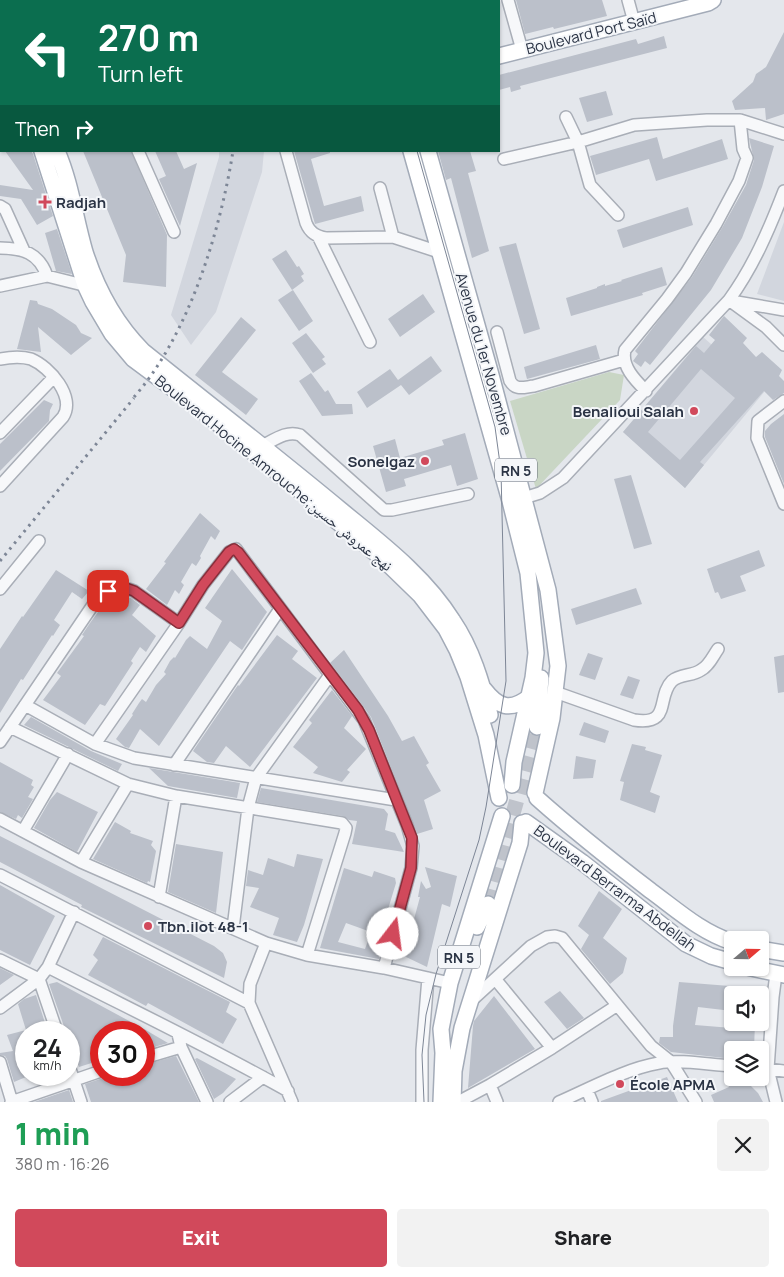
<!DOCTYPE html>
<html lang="en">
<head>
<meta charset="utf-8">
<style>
	:root { --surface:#fff; --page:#f2f2f2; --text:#202124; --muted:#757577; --accent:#d1495b }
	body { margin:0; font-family:Manrope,"Noto Naskh Arabic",sans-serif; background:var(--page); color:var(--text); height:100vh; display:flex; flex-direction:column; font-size:19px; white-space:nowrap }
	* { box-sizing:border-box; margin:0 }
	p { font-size:16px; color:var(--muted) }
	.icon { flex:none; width:28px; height:28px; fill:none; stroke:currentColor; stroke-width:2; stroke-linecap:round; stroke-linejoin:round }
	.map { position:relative; height:1102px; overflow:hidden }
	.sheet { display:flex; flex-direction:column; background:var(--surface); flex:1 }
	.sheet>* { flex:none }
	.guide { position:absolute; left:0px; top:0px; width:500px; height:152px; box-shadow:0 1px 4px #0004; background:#0b6e4f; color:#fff; overflow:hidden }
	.needle { width:32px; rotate:70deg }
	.tools { position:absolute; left:724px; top:931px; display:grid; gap:10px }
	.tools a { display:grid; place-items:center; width:45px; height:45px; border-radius:5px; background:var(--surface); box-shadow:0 1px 4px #0004; font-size:25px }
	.speed { position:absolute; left:15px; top:1021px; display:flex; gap:10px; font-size:25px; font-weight:700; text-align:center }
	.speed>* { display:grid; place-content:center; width:65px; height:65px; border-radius:50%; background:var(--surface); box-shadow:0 1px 4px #0004; line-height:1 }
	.speed small { font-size:12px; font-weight:400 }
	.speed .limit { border:8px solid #d22; background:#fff; color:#111 }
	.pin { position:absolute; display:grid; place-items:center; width:42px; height:42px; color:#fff; margin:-21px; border-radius:10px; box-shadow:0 2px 8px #0006 }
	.me { position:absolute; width:55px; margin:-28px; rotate:15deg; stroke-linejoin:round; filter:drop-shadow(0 0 4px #0008) }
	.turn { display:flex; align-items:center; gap:18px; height:105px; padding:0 15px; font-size:22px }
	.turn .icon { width:65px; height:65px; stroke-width:2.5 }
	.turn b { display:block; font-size:35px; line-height:42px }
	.then { display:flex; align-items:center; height:48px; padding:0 15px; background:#0003; gap:10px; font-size:19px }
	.round { display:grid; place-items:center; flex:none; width:52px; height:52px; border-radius:5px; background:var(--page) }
	.overview { display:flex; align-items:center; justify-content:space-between; height:85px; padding:0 15px }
	h1 { font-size:30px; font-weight:800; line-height:38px; color:#1e9e55 }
	.primary-button { display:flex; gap:10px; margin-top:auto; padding:10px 15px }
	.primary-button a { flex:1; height:58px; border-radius:5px; background:var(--accent); color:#fff; font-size:20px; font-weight:800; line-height:58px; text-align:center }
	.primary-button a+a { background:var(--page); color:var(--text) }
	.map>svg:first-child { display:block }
	.built { fill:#d2d6de }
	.green { fill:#c9d6c5 }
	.building { fill:#bbc0ca; fill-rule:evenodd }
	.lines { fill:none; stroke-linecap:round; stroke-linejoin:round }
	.major-tunnel { stroke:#bfc3cb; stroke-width:15; stroke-dasharray:15 8; stroke-linecap:butt }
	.minor-casing { stroke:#a9aeb7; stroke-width:14 }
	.major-casing { stroke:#a3abb8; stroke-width:18 }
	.minor { stroke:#f7f8fa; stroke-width:11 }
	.major { stroke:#fff; stroke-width:15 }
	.tram { stroke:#7d8696; stroke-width:1 }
	.rail { stroke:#7d8696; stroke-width:3; stroke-dasharray:2.5 5; stroke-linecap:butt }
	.route-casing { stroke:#882f3b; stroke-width:12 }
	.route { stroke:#d1495b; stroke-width:9 }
	.poi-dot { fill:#d1495b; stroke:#f4f6f9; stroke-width:2 }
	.labels { text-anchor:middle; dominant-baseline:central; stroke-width:4; stroke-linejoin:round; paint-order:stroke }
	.shield { fill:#f4f6f9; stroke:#676e7b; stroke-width:1 }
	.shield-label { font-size:14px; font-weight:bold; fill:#2b3445 }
	.street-label { font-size:15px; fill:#2b3445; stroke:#f4f6f9 }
	.poi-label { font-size:15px; font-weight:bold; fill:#2b3445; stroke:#f4f6f9; text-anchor:start }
</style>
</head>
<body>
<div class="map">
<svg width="784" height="1102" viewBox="0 0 784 1102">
	<rect width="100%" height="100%" fill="#e4e7ec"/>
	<!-- built -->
	<path class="built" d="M 219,151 L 264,151 L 262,172 L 216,312 L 191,345 L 171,315 L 219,157 Z
		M 784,222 L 784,301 L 757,294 Z
		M 703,337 L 765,391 L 685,488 L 623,432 Z"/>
	<!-- green -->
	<path class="green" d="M 609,372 L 624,375 L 620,400 L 536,489 L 510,401 Z"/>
	<!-- building -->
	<path class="building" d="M 516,0 L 602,0 L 607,16 L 554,29 L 553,27 L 525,34 Z
		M 784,32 L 784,114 L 766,120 L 765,108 L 735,110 L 732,101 L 753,82 L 756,74 L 766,67 Z
		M 664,36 L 667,48 L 520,86 L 521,89 L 511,92 L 510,87 L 499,90 L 499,75 L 636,39 L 638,44 Z
		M 606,91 L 613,115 L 587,122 L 579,98 Z
		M 657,137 L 663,159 L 722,139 L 728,159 L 656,181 L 649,159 L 596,175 L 590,156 Z
		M 749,138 L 774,146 L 762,187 L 742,238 L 711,290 L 650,365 L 645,361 L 641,367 L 633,361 L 638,354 L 635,351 L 692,277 L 722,228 L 746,185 L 754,160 Z
		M 5,151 L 31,151 L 33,154 L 53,216 L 37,225 L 21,199 L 0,196 L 0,185 L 33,190 Z
		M 83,151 L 131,151 L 167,235 L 166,287 L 123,282 L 126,255 Z
		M 155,151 L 176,151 L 184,169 L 197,163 L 180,226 L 159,179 L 166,176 Z
		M 294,151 L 330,151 L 330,153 L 311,159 L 324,206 L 361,196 L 364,211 L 315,224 Z
		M 438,151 L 470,151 L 476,171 L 468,173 L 489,251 L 472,258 L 451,178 L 446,180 Z
		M 688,207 L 693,225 L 623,248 L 617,230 Z
		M 57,229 L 72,274 L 56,271 L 45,233 Z
		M 516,243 L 540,329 L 524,334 L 499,247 Z
		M 286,250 L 297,267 L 299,266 L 304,274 L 301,276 L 304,281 L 292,290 L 272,259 Z
		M 662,267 L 667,285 L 642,293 L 643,295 L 571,316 L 566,298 L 597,288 L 597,287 L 605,284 L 605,286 L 622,281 L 621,280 Z
		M 293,290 L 313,321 L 299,331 L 278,300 Z
		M 423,294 L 435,312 L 400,337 L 388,319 Z
		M 30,300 L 37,301 L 38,304 L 52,309 L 76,325 L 81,333 L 92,338 L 71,355 L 38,327 L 41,352 L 17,349 Z
		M 724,316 L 747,338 L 743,343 L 756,357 L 762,352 L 782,370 L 779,376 L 784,381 L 784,393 L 773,400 L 764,391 L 700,462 L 704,465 L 685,488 L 623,432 L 696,346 L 704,353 L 715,340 L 709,335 ZM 701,369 L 735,398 L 680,460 L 648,432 Z
		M 241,317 L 256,330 L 222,372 L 258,399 L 246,415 L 195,375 Z
		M 306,333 L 325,357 L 322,359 L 326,364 L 313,373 L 292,343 Z
		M 596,345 L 600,359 L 527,379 L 524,367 Z
		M 431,356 L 442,371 L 409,395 L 401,385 L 367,408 L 357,392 L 390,369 L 398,380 Z
		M 311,373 L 325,392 L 328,390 L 336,404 L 352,404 L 353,414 L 322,416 L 299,381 Z
		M 44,400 L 53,404 L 50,410 L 49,421 L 0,471 L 0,444 Z
		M 784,414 L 784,484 L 765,437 L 765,431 L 771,424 Z
		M 465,433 L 478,479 L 457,486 L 451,465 L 404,479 L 406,486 L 386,492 L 373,446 L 395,439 L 400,458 L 444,445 L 442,440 Z
		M 631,475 L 652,544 L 634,549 L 614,479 Z
		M 200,513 L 220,531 L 215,540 L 211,536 L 200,556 L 201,558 L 196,566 L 192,563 L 181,582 L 184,585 L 179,594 L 175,590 L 167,605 L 146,589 L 166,563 L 164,562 Z
		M 759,550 L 765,566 L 740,576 L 746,591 L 721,599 L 718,592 L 715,593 L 707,569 Z
		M 232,569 L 267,612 L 242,650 L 230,641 L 159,746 L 140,729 L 129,748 L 125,747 L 116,739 L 133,715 L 132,714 L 139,703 L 142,699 L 146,702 L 156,685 L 166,674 L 164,672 L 170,661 L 174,657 L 175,658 L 186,640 L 190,636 L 207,649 L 222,621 L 205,608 Z
		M 56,570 L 89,591 L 82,599 L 72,592 L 54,620 L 60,625 L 53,636 L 52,635 L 23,680 L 21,679 L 0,713 L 0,649 L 22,616 L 23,617 Z
		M 636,588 L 642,604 L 576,625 L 571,609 Z
		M 123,596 L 131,598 L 140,605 L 132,615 L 156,636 L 146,652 L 140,647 L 131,661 L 133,663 L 105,706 L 100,704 L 85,725 L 43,700 L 61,676 L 57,673 L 84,636 L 82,635 L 90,623 L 101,608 Z
		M 277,635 L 298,651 L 292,659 L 317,678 L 250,767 L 226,746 L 214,763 L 207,762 L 193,751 L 238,685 L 239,686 Z
		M 344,650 L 388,716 L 402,741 L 414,736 L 429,763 L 426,765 L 441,791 L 424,800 L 433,829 L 417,834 L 371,717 L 330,663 Z
		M 588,653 L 603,658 L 595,680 L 579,675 Z
		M 784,655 L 784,692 L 778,693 L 774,657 Z
		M 628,676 L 640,680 L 633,699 L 620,695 Z
		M 332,690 L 352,716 L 344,728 L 366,749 L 347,770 L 350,772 L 342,782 L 313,773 L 318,767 L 293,747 L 312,723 L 309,720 Z
		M 31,717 L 91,751 L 122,764 L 118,771 L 24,725 Z
		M 584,722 L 609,731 L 605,743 L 579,735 Z
		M 632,744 L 646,747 L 645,750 L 662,755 L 650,792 L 660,796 L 655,813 L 620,800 L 624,782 L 620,781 Z
		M 576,756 L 596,760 L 593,778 L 573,779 Z
		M 0,762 L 33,780 L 31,785 L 34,787 L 28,797 L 33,799 L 22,818 L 18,815 L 16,819 L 0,812 Z
		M 149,768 L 240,783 L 237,798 L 168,786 Z
		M 261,788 L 384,809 L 388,814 L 385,830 L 395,833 L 404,852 L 352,844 L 357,821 L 349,820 L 343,816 L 257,802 Z
		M 57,792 L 98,812 L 77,852 L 34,828 L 50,800 Z
		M 115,822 L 131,831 L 130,833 L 153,841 L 151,845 L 156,851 L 150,882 L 148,881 L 147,883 L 93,859 Z
		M 0,836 L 214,946 L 223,953 L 227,962 L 224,978 L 81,907 L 82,905 L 0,862 Z
		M 176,844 L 223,852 L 216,913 L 168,892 Z
		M 297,854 L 323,859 L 304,925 L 297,942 L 273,935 L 279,918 L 250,907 L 259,888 L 246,886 L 248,870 L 263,875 L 268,858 L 294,867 Z
		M 425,867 L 457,876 L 450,907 L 442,904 L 427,967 L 404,956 L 420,897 L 418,897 L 421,881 L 426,889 L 431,887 Z
		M 344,868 L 372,877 L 374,871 L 395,878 L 396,883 L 375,952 L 380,954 L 379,959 L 320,948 ZM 346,923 L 371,932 L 365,949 L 338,942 Z
		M 0,885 L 55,916 L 30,965 L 0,950 Z
		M 599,891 L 622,909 L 603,938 L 627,958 L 623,973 L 610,984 L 581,949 L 589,935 L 578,926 Z
		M 103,937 L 230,1002 L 226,1012 L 237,1019 L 223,1044 L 148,1003 L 146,1006 L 88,975 L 98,960 L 93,955 Z
		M 0,968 L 14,975 L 0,985 Z
		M 57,982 L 144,1029 L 168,1043 L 144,1050 L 144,1032 L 101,1032 L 101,1060 L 79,1067 L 69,1041 L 69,1032 L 66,1032 L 49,984 Z
		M 679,982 L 730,986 L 751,994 L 732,995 L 732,1011 L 698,1007 L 695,1025 L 732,1028 L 732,1022 L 755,1022 L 754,1050 L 732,1050 L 732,1059 L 724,1058 L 671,1052 L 659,1043 L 660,1037 L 673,1037 L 673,1026 Z
		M 560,991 L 584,1018 L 567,1029 L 544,1002 Z
		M 36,995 L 48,1032 L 26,1031 L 26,1077 L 14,1082 L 7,1059 L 5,1056 L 0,1055 L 0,1053 L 13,1051 L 7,1035 L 26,1030 L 18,1004 L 24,999 Z
		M 494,996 L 535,1049 L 468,1088 L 473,1026 L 474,1021 Z
		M 176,1056 L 199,1102 L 91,1102 L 85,1084 L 103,1078 L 107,1075 L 144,1075 L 144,1065 Z
		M 197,1058 L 236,1079 L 223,1093 L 214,1099 L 195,1059 Z
		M 724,1076 L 748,1083 L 758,1093 L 763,1102 L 714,1102 L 711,1095 L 729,1087 Z
		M 667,1077 L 678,1102 L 601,1102 L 601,1101 Z
		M 69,1090 L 73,1102 L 34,1102 Z"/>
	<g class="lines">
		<!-- major-tunnel -->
		<path class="major-tunnel" d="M 488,904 L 537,727"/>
		<defs>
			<path id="minor" d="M 26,0 L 27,1
				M 508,0 L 522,50
				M 628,0 L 634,22
				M 149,1 L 149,0
				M 0,47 L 1,47
				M 566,117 L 578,142 L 634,125 L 707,120 L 740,120 L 784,134
				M 138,151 L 174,232
				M 286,151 L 306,223 C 310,233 316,236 326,238 L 393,237 L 439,252
				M 504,159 L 578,142 L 590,185 L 618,215
				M 380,188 L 393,237
				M 0,206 L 5,209 L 24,251
				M 318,236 L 370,342
				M 0,248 C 23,248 39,253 47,276
				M 0,286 L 47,276 L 91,287
				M 729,300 L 766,327 L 784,345
				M 731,301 L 784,310
				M 497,332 L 510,381 C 516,391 524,387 534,386 L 624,360
				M 0,359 C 11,357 20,356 31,359 C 50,367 76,397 63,417 L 0,486
				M 646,391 C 635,380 621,366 625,350 L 667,299 L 686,273 L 716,224 L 739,181 L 747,158 L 743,149 L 740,120
				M 784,401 L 758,421 L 757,438 L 784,504
				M 0,433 L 54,377
				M 262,446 C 274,440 287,430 300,435 L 384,510 L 392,510 L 468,494
				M 517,500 L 540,493 L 563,478 L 729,300 C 753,267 769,230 784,191
				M 0,589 L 39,541
				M 555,692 L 634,720 C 672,726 656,697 672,681 C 680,674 693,676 701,670 C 709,666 713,656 718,649
				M 25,705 L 95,744 L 134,758 L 396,800
				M 10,727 L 128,784 L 176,796 L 342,823 L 346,828 L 345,833 L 307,955
				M 0,742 L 95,602 C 107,590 118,584 134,591 L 179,623
				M 95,744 L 179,623 L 203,585 L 229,552 L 236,549 L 364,720 L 407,825 L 413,846 L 411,868 L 384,968
				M 174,765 L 280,609
				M 0,819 L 81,862 L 266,943 L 307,955 L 384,968 L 450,983
				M 23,831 L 68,754
				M 81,862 L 128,784
				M 0,875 L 249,1003
				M 159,897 L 176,796
				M 233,928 L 248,808 L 256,778 L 330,675
				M 266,943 L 250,984 L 249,1003 L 292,1102
				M 0,960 L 39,979 L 0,1008
				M 48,967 C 128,1008 210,1047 288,1091
				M 776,974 L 773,997 L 768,1069 L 776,1102
				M 496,980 L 552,1048 L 616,1006
				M 471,1001 L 531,946 L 547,937 L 555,936 L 562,938 L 651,1046 L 671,1062 L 696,1102
				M 57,1032 L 39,979 L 48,967 L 74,912
				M 178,1034 L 181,1047 L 207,1102
				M 144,1058 L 181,1047
				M 0,1062 L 12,1102
				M 69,1066 L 81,1102
				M 760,1068 L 784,1071
				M 490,1085 L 497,1102
				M 587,1090 L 592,1102
				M 11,1102 L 101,1071
				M 230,1102 L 263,1077
				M 422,1102 L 422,1050 L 428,978
				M 458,1102 L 490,1085 L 552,1048
				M 559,1102 C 591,1088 625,1069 659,1063 C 681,1059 710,1065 732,1066"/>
			<path id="major" d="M 368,0 L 368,1
				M 385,0 L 385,1
				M 499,56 L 708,3 L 713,0
				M 0,90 L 1,91
				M 0,107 L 1,108
				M 42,151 L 85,285 L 93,302 L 112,334 L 133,359 L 199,408 L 311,500 L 385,561 L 420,595 L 446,629 L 457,650 L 468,677 L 486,735 L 499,798
				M 57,151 C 71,183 75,218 85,252 C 97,289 115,323 143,351 C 209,404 276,456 341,510 C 381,543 425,576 453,621 C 472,649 482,683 490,715
				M 411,151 L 510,501 L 528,573 L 536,653 L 533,678 L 514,762 L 512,785
				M 428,151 L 491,375 L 548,590 L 558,666 L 552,718 L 535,793
				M 484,689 C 498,707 510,712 529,697
				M 537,727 L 541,678
				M 537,798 C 574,831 612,861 651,891 C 677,910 701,932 732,942
				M 526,822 L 582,862 L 686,944 L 711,956 L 732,962
				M 477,927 L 488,904
				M 760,949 L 784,953
				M 751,968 L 784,975
				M 441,1102 L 443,1053 L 441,1029 L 450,983 L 502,816
				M 453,1102 L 454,1071 L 462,1028 L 520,843 L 522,823"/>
		</defs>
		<!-- minor casing -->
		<use href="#minor" class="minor-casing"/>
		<!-- major casing -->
		<use href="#major" class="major-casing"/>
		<!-- minor -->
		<use href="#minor" class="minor"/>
		<!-- major -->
		<use href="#major" class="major"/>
		<!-- tram -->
		<path class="tram" d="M 380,0 L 380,1
			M 417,151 L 495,427 L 501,471 L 506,681 L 486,807 L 479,840 L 436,974 L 426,1015 L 422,1055 L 424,1102"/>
		<!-- rail -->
		<path class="rail" d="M 226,0 L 226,1
			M 134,397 C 188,336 220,233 233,151
			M 0,561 L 134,398"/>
	</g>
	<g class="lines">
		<defs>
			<path id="route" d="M 108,591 C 117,587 125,587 134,591 L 179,623 L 203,585 L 229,552 L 234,549 L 238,552 L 358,710 L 369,730 L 412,838 L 411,868 L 393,934"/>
		</defs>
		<!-- route casing -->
		<use href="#route" class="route-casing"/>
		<!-- route -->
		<use href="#route" class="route"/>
	</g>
	<!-- markers -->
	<g class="poi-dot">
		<path d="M42.5 194.5h5v5h5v5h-5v5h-5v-5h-5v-5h5z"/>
		<circle cx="694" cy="411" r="5"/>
		<circle cx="425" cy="461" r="5"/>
		<circle cx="148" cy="926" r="5"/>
		<circle cx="620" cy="1084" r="5"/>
	</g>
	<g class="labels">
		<!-- shield labels -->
		<g class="shield">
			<rect x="495" y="458.5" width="42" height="23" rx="4"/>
			<rect x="438" y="945.5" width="42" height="23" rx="4"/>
		</g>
		<g class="shield-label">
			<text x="516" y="470">RN 5</text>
			<text x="459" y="957">RN 5</text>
		</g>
		<!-- street labels -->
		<g class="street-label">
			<text transform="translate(591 33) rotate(-14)">Boulevard Port Saïd</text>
			<text transform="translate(484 354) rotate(74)">Avenue du 1er Novembre</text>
			<text transform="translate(274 473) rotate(39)">Boulevard Hocine Amrouche;نهج عمروش حسين</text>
			<text transform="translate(615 888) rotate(37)">Boulevard Berrarma Abdellah</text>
		</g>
		<!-- poi labels -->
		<g class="poi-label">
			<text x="56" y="202">Radjah</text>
			<text x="684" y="411" text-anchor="end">Benalioui Salah</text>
			<text x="415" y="461" text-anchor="end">Sonelgaz</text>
			<text x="158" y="926">Tbn.ilot 48-1</text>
			<text x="630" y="1084">École APMA</text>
		</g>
	</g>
</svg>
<div class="tools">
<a><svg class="needle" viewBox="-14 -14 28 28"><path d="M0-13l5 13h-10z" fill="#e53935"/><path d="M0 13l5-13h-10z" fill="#757577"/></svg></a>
<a><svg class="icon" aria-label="sound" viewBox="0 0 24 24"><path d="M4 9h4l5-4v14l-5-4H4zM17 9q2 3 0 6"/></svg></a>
<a><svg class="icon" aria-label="layers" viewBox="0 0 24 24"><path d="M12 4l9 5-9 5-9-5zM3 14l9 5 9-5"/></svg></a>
</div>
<div class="speed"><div>24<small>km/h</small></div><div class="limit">30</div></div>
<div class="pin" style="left:108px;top:591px;background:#d93025"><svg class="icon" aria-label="arrive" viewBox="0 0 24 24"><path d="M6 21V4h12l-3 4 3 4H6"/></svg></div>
<svg class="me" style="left:393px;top:934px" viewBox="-20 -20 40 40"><circle r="19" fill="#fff"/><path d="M0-13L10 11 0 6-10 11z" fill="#d1495b"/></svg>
<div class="guide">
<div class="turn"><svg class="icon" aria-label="left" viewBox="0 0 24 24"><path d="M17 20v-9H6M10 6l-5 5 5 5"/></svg><div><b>270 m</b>Turn left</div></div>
<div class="then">Then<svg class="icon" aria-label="right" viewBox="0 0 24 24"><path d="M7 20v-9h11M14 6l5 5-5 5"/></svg></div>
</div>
</div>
<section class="sheet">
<div class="overview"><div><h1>1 min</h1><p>380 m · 16:26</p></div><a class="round"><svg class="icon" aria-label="close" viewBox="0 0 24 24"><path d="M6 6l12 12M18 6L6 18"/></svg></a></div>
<div class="primary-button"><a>Exit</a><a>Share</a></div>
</section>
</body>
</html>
